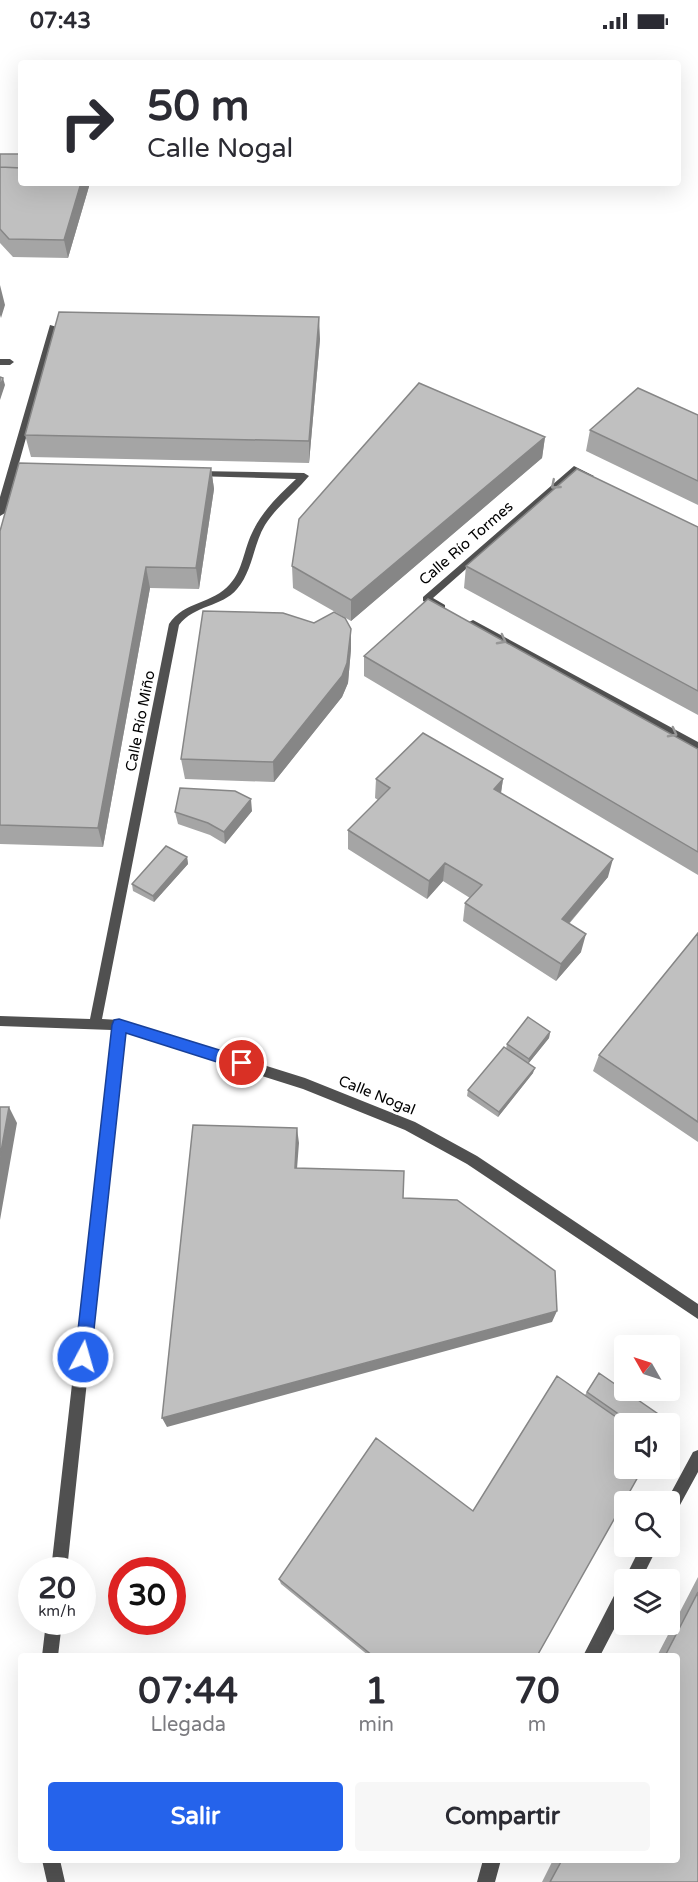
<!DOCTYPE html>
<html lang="es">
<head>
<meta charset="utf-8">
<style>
	:root { --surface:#fff; --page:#f7f7f7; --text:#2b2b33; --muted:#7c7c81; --accent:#2563eb }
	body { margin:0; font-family:"Varela Round",sans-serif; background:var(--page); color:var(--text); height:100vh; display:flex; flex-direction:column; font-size:22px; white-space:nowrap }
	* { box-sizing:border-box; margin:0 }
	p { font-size:20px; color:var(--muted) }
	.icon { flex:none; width:33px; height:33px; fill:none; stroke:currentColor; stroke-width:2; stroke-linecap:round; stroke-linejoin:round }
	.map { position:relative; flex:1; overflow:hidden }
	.details { position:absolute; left:18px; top:1611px; width:662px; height:210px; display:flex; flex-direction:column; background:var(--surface); border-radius:6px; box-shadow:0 6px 24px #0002 }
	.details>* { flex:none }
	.banner { position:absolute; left:18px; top:18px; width:663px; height:126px; border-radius:6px; box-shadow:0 6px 24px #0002; background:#fff; color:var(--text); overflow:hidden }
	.needle { width:39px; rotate:309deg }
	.fabs { position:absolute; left:614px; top:1293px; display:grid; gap:12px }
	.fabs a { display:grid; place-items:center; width:66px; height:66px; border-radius:6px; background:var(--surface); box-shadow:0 6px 24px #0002; font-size:30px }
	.speed { position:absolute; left:18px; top:1515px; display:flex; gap:12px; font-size:30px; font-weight:700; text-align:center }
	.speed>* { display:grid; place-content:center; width:78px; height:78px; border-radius:50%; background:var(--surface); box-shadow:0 6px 24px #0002; line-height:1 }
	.speed small { font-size:15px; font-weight:400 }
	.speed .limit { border:9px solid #d22; background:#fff; color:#111 }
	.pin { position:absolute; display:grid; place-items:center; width:51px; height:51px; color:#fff; margin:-26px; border:3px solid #fff; border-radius:50%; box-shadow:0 2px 6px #0007 }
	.me { position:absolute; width:66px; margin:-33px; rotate:6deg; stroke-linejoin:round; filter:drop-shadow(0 0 4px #0008) }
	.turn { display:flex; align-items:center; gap:21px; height:126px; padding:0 30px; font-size:27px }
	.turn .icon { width:78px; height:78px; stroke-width:2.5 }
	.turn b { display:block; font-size:42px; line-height:51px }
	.eta { display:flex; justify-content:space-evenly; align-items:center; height:102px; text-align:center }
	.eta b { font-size:36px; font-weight:700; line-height:42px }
	.action { display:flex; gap:12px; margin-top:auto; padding:12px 30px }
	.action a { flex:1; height:69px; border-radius:6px; background:var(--accent); color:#fff; font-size:24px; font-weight:700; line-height:69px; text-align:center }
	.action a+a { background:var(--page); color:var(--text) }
	.status { display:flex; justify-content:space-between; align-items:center; height:42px; padding:0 30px; background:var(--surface); direction:ltr }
	.status svg { height:16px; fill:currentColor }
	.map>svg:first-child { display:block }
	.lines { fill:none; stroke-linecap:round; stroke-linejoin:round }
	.street { fill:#505050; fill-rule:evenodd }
	.wall { fill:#a5a5a5 }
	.shaded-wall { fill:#868686 }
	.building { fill:#c0c0c0; stroke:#868686; stroke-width:1.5 }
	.oneway { stroke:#969696 }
	.route { fill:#2563eb; stroke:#184099; stroke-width:1.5 }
	.labels { text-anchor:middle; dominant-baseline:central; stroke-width:4.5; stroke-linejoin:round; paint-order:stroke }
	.street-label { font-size:15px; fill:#000; stroke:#fff }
</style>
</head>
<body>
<div class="status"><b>07:43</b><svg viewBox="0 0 49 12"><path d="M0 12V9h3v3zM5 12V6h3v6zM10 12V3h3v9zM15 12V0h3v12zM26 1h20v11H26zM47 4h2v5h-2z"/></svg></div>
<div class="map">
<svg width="698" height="1840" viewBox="0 0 698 1840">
	<rect width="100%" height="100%" fill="#fff"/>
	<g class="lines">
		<!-- street -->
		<path class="street" d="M 50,283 L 57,285 L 5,471 L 0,474 L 0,455 Z
			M 0,317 L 10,317 L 14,320 L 10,323 L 0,323 Z
			M 574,424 L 594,434 L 589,437 L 575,431 L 433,556 L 445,563 L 445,567 L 439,567 L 423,559 L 423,555 Z
			M 197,429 L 304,431 L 309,434 C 295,451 277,464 265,483 C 253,503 253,528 237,547 C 222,565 194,563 179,583 L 102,977 L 119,978 L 305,1036 L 415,1080 L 477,1114 L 698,1262 L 698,1277 L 467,1122 L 405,1088 L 303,1047 L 124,990 L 67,1528 L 51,1528 L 112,988 L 0,984 L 0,974 L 90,977 L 169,582 C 184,559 213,562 230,542 C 243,528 244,507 252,491 C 262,469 279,453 296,437 L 194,434 L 192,432 Z
			M 473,578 L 698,700 L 698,709 L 469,584 L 469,580 Z
			M 698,1408 L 698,1430 L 674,1474 L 669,1477 L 669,1460 L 666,1460 L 693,1410 Z
			M 641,1504 L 658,1504 L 641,1538 L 624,1538 Z
			M 624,1544 L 624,1568 L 600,1614 L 583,1614 L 618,1546 Z
			M 46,1580 L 62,1580 L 58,1614 L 42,1614 Z
			M 42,1818 L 60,1818 L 65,1840 L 47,1840 Z
			M 483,1818 L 501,1818 L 495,1840 L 477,1840 Z"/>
	</g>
	<!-- wall -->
	<path class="wall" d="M 0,112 L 21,141 L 90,141 L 68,216 L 13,215 L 0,201 Z
		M 320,297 L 309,421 L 31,415 L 25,393 Z
		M 698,373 L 698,463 L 586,409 L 590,388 Z
		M 545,395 L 542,416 L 351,579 L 293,546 L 292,524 Z
		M 211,426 L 214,447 L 199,547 L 150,546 L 103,805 L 0,802 L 0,489 Z
		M 698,485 L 698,673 L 464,546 L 466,524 Z
		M 351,607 L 348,641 L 342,655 L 274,740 L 185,737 L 181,717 Z
		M 364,614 L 698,707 L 698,833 L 364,634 Z
		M 376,737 L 503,737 L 501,751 L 608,835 L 569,882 L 581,910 L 556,939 L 463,879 L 465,861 L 470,856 L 443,839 L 427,857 L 348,807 L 348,788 L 378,758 L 375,756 Z
		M 252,769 L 225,802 L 210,793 L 178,782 L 175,770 Z
		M 187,815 L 188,822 L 154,860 L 133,849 L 132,842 Z
		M 698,891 L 698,1100 L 593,1029 L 599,1013 Z
		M 550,990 L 549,996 L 528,1022 L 533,1031 L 498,1075 L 467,1054 L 468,1048 L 506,1007 L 507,1002 Z
		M 599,1331 L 661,1382 L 626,1382 L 537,1614 L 369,1614 L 281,1542 L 279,1537 L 473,1469 L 585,1353 Z
		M 698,1535 L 698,1840 L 542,1840 L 553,1818 L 676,1818 L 676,1614 L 657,1614 Z"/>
	<!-- shaded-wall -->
	<path class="shaded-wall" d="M 81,141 L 90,141 L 68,216 L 64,198 Z
		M 0,243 L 5,263 L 1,276 L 0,273 Z
		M 319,275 L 320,297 L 309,421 L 309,399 Z
		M 3,336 L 5,343 L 0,358 L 0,345 Z
		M 545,395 L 542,416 L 351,579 L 351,558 Z
		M 211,426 L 214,447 L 199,547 L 196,526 Z
		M 146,525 L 150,546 L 103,805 L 98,786 Z
		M 351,587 L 351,607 L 348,641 L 342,655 L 274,740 L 273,720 Z
		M 503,737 L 500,757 L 494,747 Z
		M 251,757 L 252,769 L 225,802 L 224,790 Z
		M 187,815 L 188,822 L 154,860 L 153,854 Z
		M 613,817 L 608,835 L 557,895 L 562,877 Z
		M 445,821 L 443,839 L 427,857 L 429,839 Z
		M 586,892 L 581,910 L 556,939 L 561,922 Z
		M 550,990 L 549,996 L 528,1022 L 529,1017 Z
		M 535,1026 L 533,1031 L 498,1075 L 499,1070 Z
		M 9,1065 L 17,1081 L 0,1178 L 0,1115 Z
		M 297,1086 L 299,1101 L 296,1140 L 295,1126 Z
		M 557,1269 L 552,1280 L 167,1385 L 162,1376 Z"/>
	<!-- building -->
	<path class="building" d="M 0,112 L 21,112 L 21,126 L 0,125 Z
		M 0,125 L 21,126 L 21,141 L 81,141 L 64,198 L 9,197 L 0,187 Z
		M 59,270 L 319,275 L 309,399 L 25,393 Z
		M 0,335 L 3,336 L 0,345 Z
		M 419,341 L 545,395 L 351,558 L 292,524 L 299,477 Z
		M 638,346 L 698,373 L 698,439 L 590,388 Z
		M 19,421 L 211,426 L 196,526 L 146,525 L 98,786 L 0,783 L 0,489 Z
		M 577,427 L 698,485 L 698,649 L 466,524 Z
		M 428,557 L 698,707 L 698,810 L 364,614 Z
		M 203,569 L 283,571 L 314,581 L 334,570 L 345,576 L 351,587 L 347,621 L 342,634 L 273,720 L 181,717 Z
		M 423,691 L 503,737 L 494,747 L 613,817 L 562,877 L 586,892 L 561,922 L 465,861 L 482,843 L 445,821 L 429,839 L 348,788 L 390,746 L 376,737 Z
		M 180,746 L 235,749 L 251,757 L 224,790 L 208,781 L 175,770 Z
		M 166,804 L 187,815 L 153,854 L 132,842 Z
		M 698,891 L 698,1080 L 599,1013 Z
		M 528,975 L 550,990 L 529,1017 L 507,1002 Z
		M 504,1005 L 535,1026 L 499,1070 L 468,1048 Z
		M 0,1065 L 9,1065 L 0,1115 Z
		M 193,1083 L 297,1086 L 295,1126 L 404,1129 L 403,1156 L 457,1158 L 555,1229 L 557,1269 L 162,1376 Z
		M 599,1331 L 664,1376 L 661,1382 L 633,1382 L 587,1350 Z
		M 557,1334 L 626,1382 L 624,1382 L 624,1426 L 643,1426 L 537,1614 L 373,1614 L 279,1537 L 376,1396 L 473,1469 Z
		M 698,1550 L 698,1840 L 550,1840 L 562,1818 L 676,1818 L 676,1614 L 665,1614 Z"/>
	<!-- one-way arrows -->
	<defs><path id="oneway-chevron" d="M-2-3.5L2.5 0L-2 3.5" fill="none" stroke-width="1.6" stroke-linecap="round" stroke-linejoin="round" transform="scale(1.5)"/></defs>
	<g class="oneway">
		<use href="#oneway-chevron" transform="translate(555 443) rotate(139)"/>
		<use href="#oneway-chevron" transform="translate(502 598) rotate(28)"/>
		<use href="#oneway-chevron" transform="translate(673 691) rotate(28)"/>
	</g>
	<!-- route -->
	<path class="route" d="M 119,977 L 242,1015 L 247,1017 L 249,1021 L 247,1026 L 242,1028 L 126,991 L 91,1315 L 89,1321 L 83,1323 L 77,1321 L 75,1315 L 112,983 L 114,978 Z"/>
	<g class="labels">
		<!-- street labels -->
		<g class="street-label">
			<text transform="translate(466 501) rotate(-41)">Calle Río Tormes</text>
			<text transform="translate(140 679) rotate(-79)">Calle Río Miño</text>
			<text transform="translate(377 1053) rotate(22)">Calle Nogal</text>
		</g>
	</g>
</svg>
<div class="fabs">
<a><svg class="needle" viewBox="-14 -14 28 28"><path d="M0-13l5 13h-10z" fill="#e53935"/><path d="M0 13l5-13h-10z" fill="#7c7c81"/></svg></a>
<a><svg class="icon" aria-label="sound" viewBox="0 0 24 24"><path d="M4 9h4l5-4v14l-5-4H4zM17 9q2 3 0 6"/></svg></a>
<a><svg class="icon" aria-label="search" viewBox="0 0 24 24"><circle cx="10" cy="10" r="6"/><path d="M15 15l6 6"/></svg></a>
<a><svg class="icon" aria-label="layers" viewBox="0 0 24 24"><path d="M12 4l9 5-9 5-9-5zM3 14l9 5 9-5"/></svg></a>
</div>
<div class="speed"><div>20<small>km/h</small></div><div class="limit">30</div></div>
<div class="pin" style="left:242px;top:1021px;background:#d93025"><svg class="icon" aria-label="arrive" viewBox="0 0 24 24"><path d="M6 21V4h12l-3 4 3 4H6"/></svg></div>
<svg class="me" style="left:83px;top:1315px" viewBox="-20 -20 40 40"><circle r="17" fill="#2563eb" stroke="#fff" stroke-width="3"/><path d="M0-11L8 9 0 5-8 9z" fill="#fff"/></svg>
<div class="banner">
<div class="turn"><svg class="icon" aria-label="right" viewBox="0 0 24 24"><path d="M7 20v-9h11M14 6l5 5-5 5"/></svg><div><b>50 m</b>Calle Nogal</div></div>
</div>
<section class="details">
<div class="eta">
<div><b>07:44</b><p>Llegada</p></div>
<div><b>1</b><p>min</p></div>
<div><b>70</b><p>m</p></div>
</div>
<div class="action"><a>Salir</a><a>Compartir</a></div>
</section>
</div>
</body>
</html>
